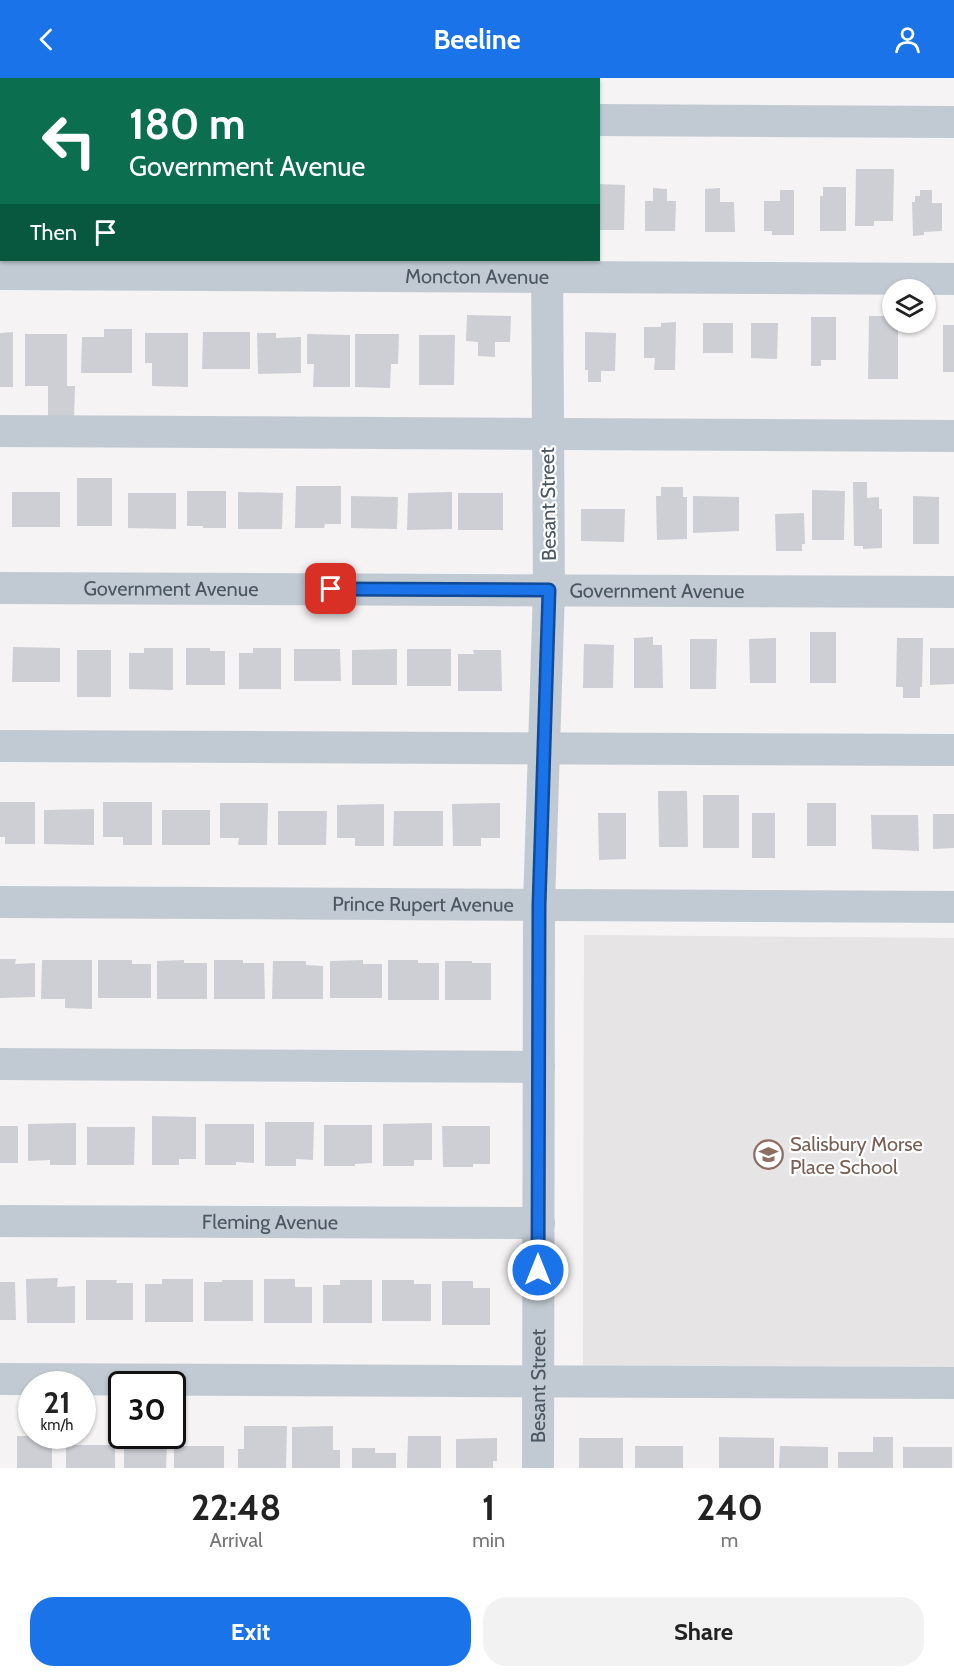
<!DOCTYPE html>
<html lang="en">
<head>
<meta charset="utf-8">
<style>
	:root { --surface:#fff; --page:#f2f2f2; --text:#222; --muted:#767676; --accent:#1a73e8 }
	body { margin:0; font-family:Cabin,sans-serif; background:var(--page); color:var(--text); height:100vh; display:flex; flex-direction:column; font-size:22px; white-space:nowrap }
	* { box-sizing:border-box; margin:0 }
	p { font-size:20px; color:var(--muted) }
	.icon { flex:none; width:33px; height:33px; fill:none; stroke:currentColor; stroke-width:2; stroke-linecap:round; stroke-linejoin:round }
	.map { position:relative; height:1390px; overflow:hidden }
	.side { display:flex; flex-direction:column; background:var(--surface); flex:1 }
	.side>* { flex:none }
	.hud { position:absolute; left:0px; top:0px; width:600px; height:183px; box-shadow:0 2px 4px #0004; background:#0b6e4f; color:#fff; overflow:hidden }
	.buttons { position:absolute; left:882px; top:201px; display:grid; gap:12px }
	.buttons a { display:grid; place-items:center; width:54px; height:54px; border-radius:50%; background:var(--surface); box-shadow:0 2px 4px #0004; font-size:30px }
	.speed { position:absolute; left:18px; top:1293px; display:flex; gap:12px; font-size:30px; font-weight:700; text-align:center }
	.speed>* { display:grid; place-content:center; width:78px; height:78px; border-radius:50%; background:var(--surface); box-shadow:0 2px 4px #0004; line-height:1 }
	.speed small { font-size:15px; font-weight:400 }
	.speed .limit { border:3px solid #111; border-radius:9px; background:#fff; color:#111 }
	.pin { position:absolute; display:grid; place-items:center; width:51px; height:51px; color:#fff; margin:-26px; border-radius:12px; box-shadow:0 3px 9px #0006 }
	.me { position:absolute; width:66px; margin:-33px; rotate:0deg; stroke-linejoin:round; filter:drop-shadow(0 0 4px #0008) }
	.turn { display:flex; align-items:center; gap:21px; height:126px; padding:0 30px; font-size:27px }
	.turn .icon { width:78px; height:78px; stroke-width:2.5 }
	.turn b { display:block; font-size:42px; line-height:51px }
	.then { display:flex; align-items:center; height:57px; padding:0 30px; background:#0003; gap:12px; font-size:22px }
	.eta { display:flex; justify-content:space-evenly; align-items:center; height:102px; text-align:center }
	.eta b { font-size:36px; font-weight:700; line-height:42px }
	.button { display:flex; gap:12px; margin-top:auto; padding:12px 30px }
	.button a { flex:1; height:69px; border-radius:24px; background:var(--accent); color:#fff; font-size:24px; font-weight:700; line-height:69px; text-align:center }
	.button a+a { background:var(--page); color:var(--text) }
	header { display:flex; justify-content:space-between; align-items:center; height:78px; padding:0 30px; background:var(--accent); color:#fff; font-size:27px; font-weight:700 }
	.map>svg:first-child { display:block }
	.education { fill:#e6e4e5 }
	.building { fill:#cdcfd5 }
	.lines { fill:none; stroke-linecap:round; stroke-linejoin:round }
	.minor { stroke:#c1cad2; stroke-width:32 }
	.route-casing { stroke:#114b97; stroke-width:15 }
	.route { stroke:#1a73e8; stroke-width:10 }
	.labels { text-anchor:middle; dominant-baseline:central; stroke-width:4.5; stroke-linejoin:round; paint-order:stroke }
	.street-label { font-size:20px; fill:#4a5661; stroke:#fff }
	.education-label { font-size:20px; fill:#785e54; stroke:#fff; text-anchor:start }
</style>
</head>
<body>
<header><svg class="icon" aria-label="back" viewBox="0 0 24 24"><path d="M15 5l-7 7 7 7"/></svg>Beeline<svg class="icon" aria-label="person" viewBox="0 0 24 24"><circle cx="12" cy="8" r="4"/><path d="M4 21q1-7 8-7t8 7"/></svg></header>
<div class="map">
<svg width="954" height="1390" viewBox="0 0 954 1390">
	<rect width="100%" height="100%" fill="#f5f3f3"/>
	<!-- education -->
	<path class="education" d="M 584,857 L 954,860 L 954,1296 L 583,1294 Z"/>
	<!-- building -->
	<path class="building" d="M 856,91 L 894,91 L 893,143 L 874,143 L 874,148 L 855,148 Z
		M 598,106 L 625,107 L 624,152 L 598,152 Z
		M 823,109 L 846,109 L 846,153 L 820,153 L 820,118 L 823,118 Z
		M 653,110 L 667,111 L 667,123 L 676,123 L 675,153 L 645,153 L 645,123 L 653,123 Z
		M 720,110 L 720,124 L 734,124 L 735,154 L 705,154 L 705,111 Z
		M 780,112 L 794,112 L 794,157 L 772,157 L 772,153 L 764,153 L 764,123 L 780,123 Z
		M 920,112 L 932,112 L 932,125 L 942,125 L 942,153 L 924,154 L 924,157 L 913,158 L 912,124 L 915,124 L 915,118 L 920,118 Z
		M 467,237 L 511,238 L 510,264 L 495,264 L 495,279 L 478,278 L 478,264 L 466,263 Z
		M 869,238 L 892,238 L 892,244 L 898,244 L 898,301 L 868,301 Z
		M 811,239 L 836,239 L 836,282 L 821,282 L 821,288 L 811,288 Z
		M 676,244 L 675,292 L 654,292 L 655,280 L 644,280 L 644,249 L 661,249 L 661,245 Z
		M 703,245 L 733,245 L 733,275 L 703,275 Z
		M 751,245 L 778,245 L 777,281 L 751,280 Z
		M 943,247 L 954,247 L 954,294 L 943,294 Z
		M 104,251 L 132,251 L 132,295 L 81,295 L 82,259 L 104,259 Z
		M 13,254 L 13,309 L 0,309 L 0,255 Z
		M 203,254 L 250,254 L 250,291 L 202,291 Z
		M 585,254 L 616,255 L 615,293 L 601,293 L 601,304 L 588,304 L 588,292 L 585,292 Z
		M 145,255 L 188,255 L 188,309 L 152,308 L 152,285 L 145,285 Z
		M 257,255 L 276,255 L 276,260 L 301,259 L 301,295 L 258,296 Z
		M 25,256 L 67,256 L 67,308 L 75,308 L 74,340 L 48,340 L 48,308 L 25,308 Z
		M 307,256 L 350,257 L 350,309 L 313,309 L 314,286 L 307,286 Z
		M 355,256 L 399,256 L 398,286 L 391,286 L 390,310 L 355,309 Z
		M 419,257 L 455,257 L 454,307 L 419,307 Z
		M 77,400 L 112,400 L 112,448 L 77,448 Z
		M 853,404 L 867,404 L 867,420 L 879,419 L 879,431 L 882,431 L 882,470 L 863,471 L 863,468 L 854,468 Z
		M 296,408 L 341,408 L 341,446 L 325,446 L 324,450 L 295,450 Z
		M 661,409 L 683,409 L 683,419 L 687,419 L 687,461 L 657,462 L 656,418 L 661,418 Z
		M 812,412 L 845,413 L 844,462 L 812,462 Z
		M 187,413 L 226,413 L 226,450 L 203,450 L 203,448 L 187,448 Z
		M 12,414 L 60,414 L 60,449 L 12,449 Z
		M 238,414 L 283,415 L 282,451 L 238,451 Z
		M 452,414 L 452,451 L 407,452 L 408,415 Z
		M 128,415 L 176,415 L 176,451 L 128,450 Z
		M 458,415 L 503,415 L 503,452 L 458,452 Z
		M 351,418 L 398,419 L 397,451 L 351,450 Z
		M 693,418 L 739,419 L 739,453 L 693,455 Z
		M 913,418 L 939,419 L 939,466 L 913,466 Z
		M 581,431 L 625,431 L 624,464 L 581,463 Z
		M 804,435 L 805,466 L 802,466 L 802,473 L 776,473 L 775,436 Z
		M 810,554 L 836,554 L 836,605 L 810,605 Z
		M 653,559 L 653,567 L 662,567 L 663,610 L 634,610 L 634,560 Z
		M 776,560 L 776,605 L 750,605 L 749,561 Z
		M 897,560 L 923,560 L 922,609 L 920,609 L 920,620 L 903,620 L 903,609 L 896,609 Z
		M 690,561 L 717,561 L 716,611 L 690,611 Z
		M 584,566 L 614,567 L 613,610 L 583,610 Z
		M 13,569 L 60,570 L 60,604 L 12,604 Z
		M 144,570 L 173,570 L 173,612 L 129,611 L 129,575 L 144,575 Z
		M 186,570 L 210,570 L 210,573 L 225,573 L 225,607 L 186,607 Z
		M 253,570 L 281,570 L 281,611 L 239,611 L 239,575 L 253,575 Z
		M 930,570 L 954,570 L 954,606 L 930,607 Z
		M 294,571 L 340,571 L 341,603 L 294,603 Z
		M 397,571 L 397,607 L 352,607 L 352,572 Z
		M 407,571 L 451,571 L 451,608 L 407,608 Z
		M 77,572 L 111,572 L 111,619 L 77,619 Z
		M 473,572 L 501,572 L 502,613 L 458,613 L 458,576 L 474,576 Z
		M 658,713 L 687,713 L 688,769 L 659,769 Z
		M 703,717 L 739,717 L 739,770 L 703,770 Z
		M 0,724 L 35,724 L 35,766 L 5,766 L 5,759 L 0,759 Z
		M 103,724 L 152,724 L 152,767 L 123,767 L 123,759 L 103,759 Z
		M 220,725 L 268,725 L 267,767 L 238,767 L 239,760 L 220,760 Z
		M 500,725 L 500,760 L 481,760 L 481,768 L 453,768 L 452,726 Z
		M 807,725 L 836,725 L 836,768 L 807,768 Z
		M 384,726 L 384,768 L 355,768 L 355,760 L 337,760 L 337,727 Z
		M 94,731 L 94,767 L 44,766 L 44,732 Z
		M 162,732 L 210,732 L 210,767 L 162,767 Z
		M 278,733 L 327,733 L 326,767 L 278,767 Z
		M 394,733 L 443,733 L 443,768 L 393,768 Z
		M 598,735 L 626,735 L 626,781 L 599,782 Z
		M 752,735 L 775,735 L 775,780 L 752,780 Z
		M 933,736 L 954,736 L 954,770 L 933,771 Z
		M 871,737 L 918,737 L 919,773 L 872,771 Z
		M 0,881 L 16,881 L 15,886 L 35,885 L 35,919 L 0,920 Z
		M 42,882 L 92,882 L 92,931 L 65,930 L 65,921 L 41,921 Z
		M 98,882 L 132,882 L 132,886 L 151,886 L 151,920 L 98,920 Z
		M 184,882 L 184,885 L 207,885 L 207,921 L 157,921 L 157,883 Z
		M 214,882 L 243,882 L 243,885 L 264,885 L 265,921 L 214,921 Z
		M 363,882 L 363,886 L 382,886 L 382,920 L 330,920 L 330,883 Z
		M 388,882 L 418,882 L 418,885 L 439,885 L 439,922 L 388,922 Z
		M 273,883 L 306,883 L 306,887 L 323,888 L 323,921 L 272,921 Z
		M 445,883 L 472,883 L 472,885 L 491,885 L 491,922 L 445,922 Z
		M 152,1038 L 196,1039 L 196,1081 L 179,1081 L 179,1087 L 152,1087 Z
		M 265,1044 L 314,1044 L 313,1082 L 296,1081 L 296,1088 L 265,1088 Z
		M 76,1045 L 76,1087 L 50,1087 L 50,1082 L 28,1083 L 28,1046 Z
		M 432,1045 L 432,1082 L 414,1082 L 414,1088 L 383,1088 L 383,1046 Z
		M 205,1046 L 254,1046 L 254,1085 L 236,1084 L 236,1087 L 205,1087 Z
		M 324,1047 L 372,1047 L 372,1085 L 355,1086 L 355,1088 L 324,1088 Z
		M 0,1048 L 18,1048 L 18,1085 L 0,1085 Z
		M 442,1048 L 490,1048 L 490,1086 L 473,1086 L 473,1089 L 443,1089 Z
		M 87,1049 L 135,1049 L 134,1087 L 87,1087 Z
		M 58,1200 L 57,1209 L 75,1208 L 75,1245 L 27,1245 L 26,1201 Z
		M 162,1201 L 193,1201 L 193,1244 L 145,1244 L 145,1206 L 162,1206 Z
		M 264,1201 L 295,1201 L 295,1209 L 312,1209 L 312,1245 L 264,1245 Z
		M 86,1202 L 117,1202 L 116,1205 L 133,1205 L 133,1242 L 86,1242 Z
		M 222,1202 L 253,1202 L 253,1243 L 204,1243 L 204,1204 L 222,1204 Z
		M 340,1202 L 372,1202 L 372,1245 L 323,1245 L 323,1207 L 340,1207 Z
		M 382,1202 L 414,1202 L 414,1206 L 431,1206 L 431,1243 L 382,1243 Z
		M 442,1203 L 473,1203 L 473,1210 L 490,1210 L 490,1247 L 442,1247 Z
		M 0,1204 L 15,1204 L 16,1242 L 0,1242 Z
		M 244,1348 L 287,1348 L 286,1390 L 238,1390 L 238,1371 L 244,1371 Z
		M 333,1348 L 333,1372 L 340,1372 L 340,1390 L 292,1390 L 292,1349 Z
		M 17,1358 L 52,1358 L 52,1390 L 17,1390 Z
		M 408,1358 L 441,1358 L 441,1390 L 407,1390 Z
		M 719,1359 L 774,1360 L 774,1390 L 719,1390 Z
		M 873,1359 L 893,1359 L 893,1390 L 838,1390 L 838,1374 L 873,1374 Z
		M 497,1360 L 497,1383 L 493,1383 L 493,1390 L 456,1390 L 456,1361 Z
		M 579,1360 L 623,1360 L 623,1390 L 579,1390 Z
		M 66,1367 L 115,1367 L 115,1390 L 66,1390 Z
		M 124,1367 L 167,1367 L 166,1390 L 124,1390 Z
		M 174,1368 L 224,1368 L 224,1390 L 174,1390 Z
		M 635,1368 L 683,1368 L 683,1390 L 635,1390 Z
		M 780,1368 L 828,1369 L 828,1390 L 779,1390 Z
		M 903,1369 L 952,1369 L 952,1390 L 903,1390 Z
		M 352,1370 L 375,1370 L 375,1375 L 396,1375 L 396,1390 L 352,1390 Z"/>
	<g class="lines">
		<!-- minor -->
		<g class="minor">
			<path d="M 550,2 L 550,0"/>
			<path d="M 0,40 L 2,40"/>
			<path d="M 598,42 L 954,44"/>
			<path id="s1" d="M 0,196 L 954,201"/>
			<path d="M 0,353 L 954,358"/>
			<path id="s2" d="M 0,510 L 954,514"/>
			<path d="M 0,668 L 954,672"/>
			<path id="s3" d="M 0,824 L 954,829"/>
			<path d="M 0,986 L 539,989"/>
			<path id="s4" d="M 0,1143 L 539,1145"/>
			<path d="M 0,1301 L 954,1305"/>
			<path id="s5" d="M 538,1390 L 539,827 L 549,512 L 547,182"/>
		</g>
	</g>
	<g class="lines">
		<defs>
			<path id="route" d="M 331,511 L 549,512 L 539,827 L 538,1192"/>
		</defs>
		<!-- route casing -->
		<use href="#route" class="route-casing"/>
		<!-- route -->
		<use href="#route" class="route"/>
	</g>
	<!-- icons -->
	<defs>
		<symbol id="school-ring" viewBox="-11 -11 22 22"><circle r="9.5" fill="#fff" stroke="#8d6e63" stroke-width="1.5"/><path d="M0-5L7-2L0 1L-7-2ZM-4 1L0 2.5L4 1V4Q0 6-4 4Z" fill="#8d6e63"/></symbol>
	</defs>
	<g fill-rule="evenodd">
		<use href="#school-ring" x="752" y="1060" width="33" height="33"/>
	</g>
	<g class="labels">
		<!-- street labels -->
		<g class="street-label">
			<text stroke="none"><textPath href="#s1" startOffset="477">Moncton Avenue</textPath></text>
			<text transform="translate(548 426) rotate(-91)">Besant Street</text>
			<text stroke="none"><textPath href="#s2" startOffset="171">Government Avenue</textPath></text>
			<text stroke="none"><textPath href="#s2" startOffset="657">Government Avenue</textPath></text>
			<text stroke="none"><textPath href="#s3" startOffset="423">Prince Rupert Avenue</textPath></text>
			<text stroke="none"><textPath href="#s4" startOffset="270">Fleming Avenue</textPath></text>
			<text stroke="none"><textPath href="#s5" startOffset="82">Besant Street</textPath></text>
		</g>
		<!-- education labels -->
		<g class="education-label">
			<text x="790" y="1066">Salisbury Morse<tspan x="790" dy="23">Place School</tspan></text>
		</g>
	</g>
</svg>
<div class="buttons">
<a><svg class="icon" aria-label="layers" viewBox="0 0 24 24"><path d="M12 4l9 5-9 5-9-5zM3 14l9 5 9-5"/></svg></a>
</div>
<div class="speed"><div>21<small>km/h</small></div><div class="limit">30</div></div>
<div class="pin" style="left:331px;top:511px;background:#d93025"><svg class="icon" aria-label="arrive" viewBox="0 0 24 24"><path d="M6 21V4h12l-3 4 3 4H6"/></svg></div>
<svg class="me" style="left:538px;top:1192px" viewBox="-20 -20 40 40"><circle r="17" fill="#1a73e8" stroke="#fff" stroke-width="3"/><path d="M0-11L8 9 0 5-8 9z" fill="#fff"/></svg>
<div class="hud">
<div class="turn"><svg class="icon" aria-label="left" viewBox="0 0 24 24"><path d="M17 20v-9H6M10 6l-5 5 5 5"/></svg><div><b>180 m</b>Government Avenue</div></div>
<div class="then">Then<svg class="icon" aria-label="arrive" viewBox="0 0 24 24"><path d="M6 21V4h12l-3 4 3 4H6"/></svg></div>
</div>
</div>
<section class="side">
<div class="eta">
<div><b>22:48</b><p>Arrival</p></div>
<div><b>1</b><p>min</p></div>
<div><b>240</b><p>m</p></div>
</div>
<div class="button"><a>Exit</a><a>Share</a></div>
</section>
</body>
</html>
